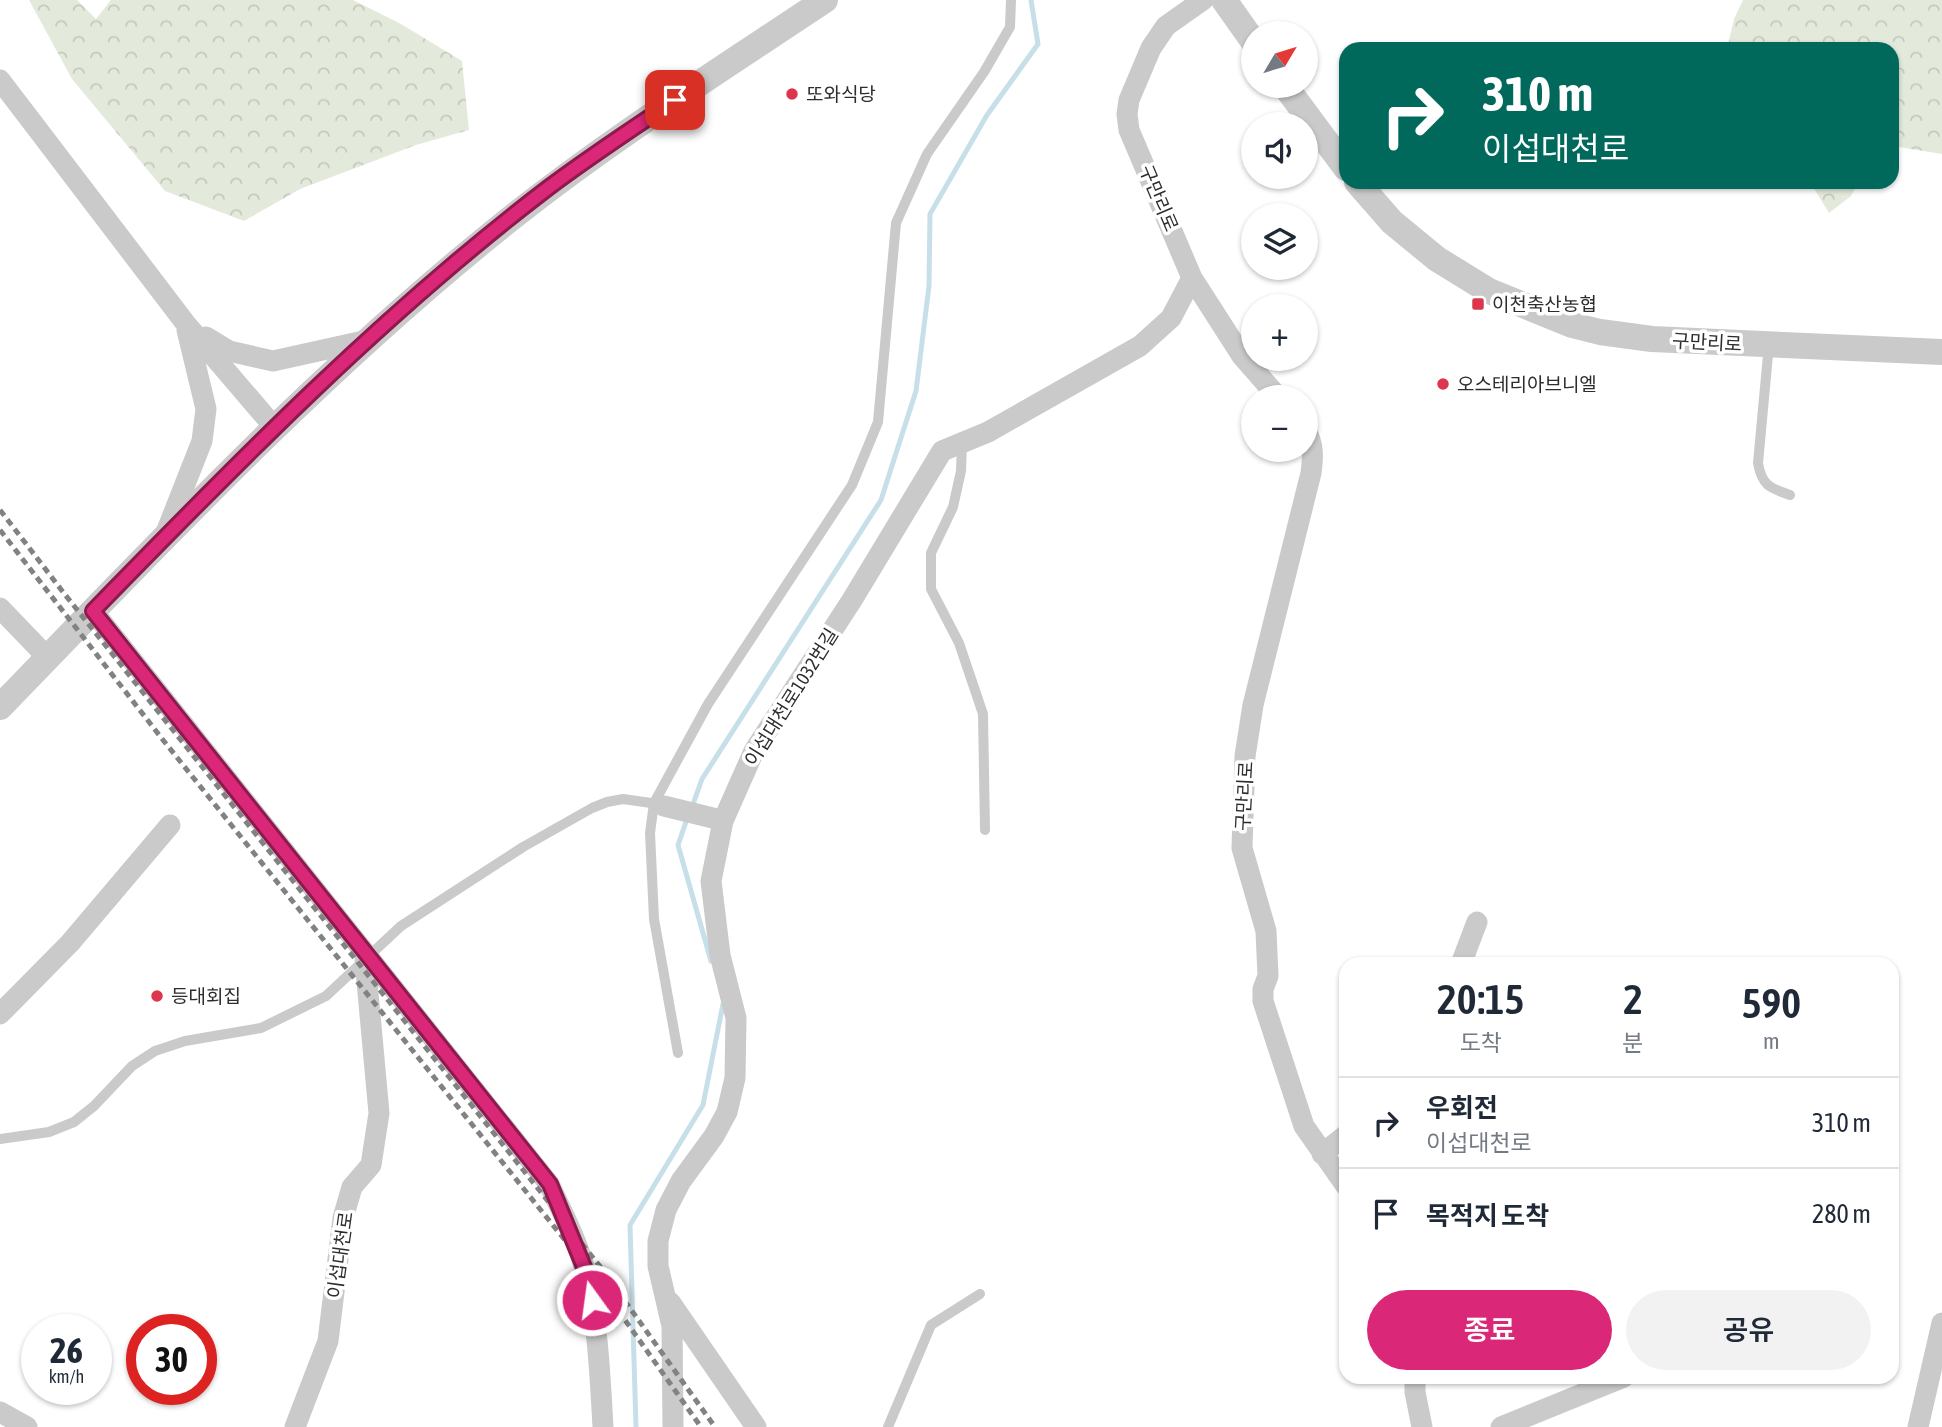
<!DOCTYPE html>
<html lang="ko">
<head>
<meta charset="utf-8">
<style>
	:root { --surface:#fff; --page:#f2f2f3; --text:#1f2937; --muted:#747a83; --line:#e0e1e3; --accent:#db2777 }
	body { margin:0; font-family:"Asap Condensed","Noto Sans KR",sans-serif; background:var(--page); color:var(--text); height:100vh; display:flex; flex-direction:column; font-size:26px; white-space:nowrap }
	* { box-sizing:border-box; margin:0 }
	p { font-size:23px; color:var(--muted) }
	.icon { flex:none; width:38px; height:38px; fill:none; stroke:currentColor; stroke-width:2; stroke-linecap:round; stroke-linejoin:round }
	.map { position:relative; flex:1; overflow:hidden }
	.details { position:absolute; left:1339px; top:957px; width:560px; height:427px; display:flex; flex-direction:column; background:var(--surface); border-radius:21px; box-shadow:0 2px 5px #0004 }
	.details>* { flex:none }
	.hud { position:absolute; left:1339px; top:42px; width:560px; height:147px; border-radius:21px; box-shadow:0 2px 5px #0004; background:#00695c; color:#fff; overflow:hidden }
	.needle { width:46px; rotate:52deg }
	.tools { position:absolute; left:1241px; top:21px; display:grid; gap:14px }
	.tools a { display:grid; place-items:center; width:77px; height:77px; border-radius:50%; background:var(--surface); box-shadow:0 2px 5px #0004; font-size:35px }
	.speed { position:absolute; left:21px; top:1314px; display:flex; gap:14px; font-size:35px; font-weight:700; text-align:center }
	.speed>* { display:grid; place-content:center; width:91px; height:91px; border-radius:50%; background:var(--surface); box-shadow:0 2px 5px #0004; line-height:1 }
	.speed small { font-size:18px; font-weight:400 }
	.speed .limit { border:10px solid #d22; background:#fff; color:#111 }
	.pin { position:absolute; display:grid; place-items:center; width:60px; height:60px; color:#fff; margin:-30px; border-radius:14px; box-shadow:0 4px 10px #0006 }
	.me { position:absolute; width:77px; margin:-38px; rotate:346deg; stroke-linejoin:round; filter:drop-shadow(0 0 5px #0008) }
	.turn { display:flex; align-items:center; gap:24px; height:147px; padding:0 28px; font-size:32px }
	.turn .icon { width:91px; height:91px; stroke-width:2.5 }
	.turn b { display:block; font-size:49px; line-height:60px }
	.eta { display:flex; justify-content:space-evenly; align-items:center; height:119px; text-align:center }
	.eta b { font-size:42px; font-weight:600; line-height:49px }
	.primary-button { display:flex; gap:14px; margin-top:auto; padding:14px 28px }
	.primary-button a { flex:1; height:80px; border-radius:42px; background:var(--accent); color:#fff; font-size:28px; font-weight:600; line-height:80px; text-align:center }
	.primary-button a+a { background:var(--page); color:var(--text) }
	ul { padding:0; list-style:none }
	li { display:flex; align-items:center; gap:21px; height:91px; padding:0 28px; border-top:2px solid var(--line) }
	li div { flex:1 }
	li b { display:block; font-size:26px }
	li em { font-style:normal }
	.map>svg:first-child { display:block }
	.forest { fill:url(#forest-crowns) }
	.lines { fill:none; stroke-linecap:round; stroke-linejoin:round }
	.stream { stroke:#c7dfe9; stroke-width:5 }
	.service { stroke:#cacaca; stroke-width:10 }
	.minor { stroke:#cacaca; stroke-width:21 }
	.tertiary { stroke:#cacaca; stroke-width:26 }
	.rail { stroke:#828282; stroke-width:5; stroke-dasharray:7 5; stroke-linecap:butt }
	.route-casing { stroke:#8e194d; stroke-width:18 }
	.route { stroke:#db2777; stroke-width:12 }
	.poi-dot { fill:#de354e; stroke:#fff; stroke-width:2.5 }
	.labels { text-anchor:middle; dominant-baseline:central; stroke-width:7; stroke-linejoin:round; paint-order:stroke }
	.poi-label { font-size:19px; fill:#2d2d2d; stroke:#fff; text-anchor:start }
	.street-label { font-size:19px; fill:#2d2d2d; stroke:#fff }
</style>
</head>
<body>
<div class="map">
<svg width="1942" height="1427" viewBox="0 0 1942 1427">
	<defs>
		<pattern id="forest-crowns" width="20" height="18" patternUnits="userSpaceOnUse" patternTransform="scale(1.75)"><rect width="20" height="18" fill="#e4eadb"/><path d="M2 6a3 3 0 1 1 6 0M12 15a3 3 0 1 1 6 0" fill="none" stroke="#c4c9bc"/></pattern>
	</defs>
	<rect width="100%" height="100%" fill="#fff"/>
	<!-- forest -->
	<path class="forest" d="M 29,0 L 77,0 L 96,19 L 111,0 L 353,0 L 401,24 L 462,61 L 469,130 L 416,145 L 300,189 L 244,221 L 165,191 L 72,79 Z
		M 1743,0 L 1942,0 L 1942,154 L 1892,146 L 1892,49 L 1727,49 L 1734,19 Z
		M 1810,182 L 1858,182 L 1851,196 L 1829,213 Z"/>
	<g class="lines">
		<!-- stream -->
		<path class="stream" d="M 692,807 L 702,779 L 881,500 L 916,391 L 929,286 L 930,214 L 987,115 L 1038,44 L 1031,0
			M 688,816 L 678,845 L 711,961
			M 636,1427 L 630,1225 L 703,1105 L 723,1004"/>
		<!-- service -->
		<path class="service" d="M 1769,344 L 1758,463 C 1762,486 1770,488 1790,495
			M 962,443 L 961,471 L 953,507 L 931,553 L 931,589 L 959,643 L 983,714 L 985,830
			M 678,1053 L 654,919 L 650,833 L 654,803 L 708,704 L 852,485 L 878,422 L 896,223 L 927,154 L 984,72 L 1010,27 L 1011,0
			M 0,1139 L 49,1132 L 74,1122 L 94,1106 L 132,1066 L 155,1051 L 185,1041 L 261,1028 L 326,996 L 401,926 L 523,847 L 592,808 L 607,802 L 623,799 L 658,804
			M 888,1427 L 931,1325 L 980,1294"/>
		<!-- minor -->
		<path class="minor" d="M 1203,0 L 1166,26 L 1151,48 L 1129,100 L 1127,114 L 1129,130 L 1192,278 L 1242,356 L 1278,397
			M 0,80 L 186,324 L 275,428
			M 206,337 L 229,351 L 273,361 L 368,340
			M 1306,431 C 1314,444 1313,458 1311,473 L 1253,705 L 1245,756 L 1242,848 L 1266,931 L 1268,976 L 1263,989 L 1263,1001 L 1304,1126 L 1346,1186
			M 167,530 L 202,441 L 206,409 L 187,330
			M 0,608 L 48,658
			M 93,611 L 549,1184 C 562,1212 577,1240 585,1270 C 598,1321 600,1375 603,1427
			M 664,806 L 717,819
			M 1461,964 L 1477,922
			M 0,1014 L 70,943 L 170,825
			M 1322,1154 L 1346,1135
			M 670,1302 L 756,1427
			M 1415,1377 L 1415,1392 L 1422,1427
			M 0,1412 L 27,1427
			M 295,1427 L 328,1341 L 343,1218 L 352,1187 L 371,1165 L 379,1113 L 365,960
			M 673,1427 L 672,1326 L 658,1266 L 658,1241 L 666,1210 L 681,1181 L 714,1136 L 727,1112 L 735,1078 L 736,1018 L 720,955 L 711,881 L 723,821 L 754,751 L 852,600 L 942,451 L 988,432 L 1140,346 L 1171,318 L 1192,278
			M 1501,1427 L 1624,1377
			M 1918,1427 L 1942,1323"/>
		<!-- tertiary -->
		<path class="tertiary" d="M 1224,0 L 1253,41
			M 1285,86 L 1346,168
			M 1357,182 L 1392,222 L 1437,259 L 1489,291 L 1572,325 L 1600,332 L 1652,339 L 1942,352
			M 0,707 C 157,545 313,379 489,236 C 595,149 711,76 825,0"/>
		<!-- rail -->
		<path class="rail" d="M 0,510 L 63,592 L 602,1269 L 715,1427
			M 0,530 L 163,740 L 593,1275 L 701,1427"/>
	</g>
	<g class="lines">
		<defs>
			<path id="route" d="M 592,1300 L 584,1267 L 550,1184 L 93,611 C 237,463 384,313 548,188 C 589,157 632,129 675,100"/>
		</defs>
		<!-- route casing -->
		<use href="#route" class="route-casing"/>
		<!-- route -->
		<use href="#route" class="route"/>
	</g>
	<!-- markers -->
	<g class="poi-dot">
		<circle cx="792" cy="94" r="7"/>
		<rect x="1471" y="297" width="14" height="14" rx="3.5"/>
		<circle cx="1443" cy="384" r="7"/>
		<circle cx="157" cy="996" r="7"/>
	</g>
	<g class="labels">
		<!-- poi labels -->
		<g class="poi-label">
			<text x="806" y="94">또와식당</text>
			<text x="1492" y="304">이천축산농협</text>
			<text x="1457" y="384">오스테리아브니엘</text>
			<text x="171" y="996">등대회집</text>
		</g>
		<!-- street labels -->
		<g class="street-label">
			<text transform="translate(1159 198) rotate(67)">구만리로</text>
			<text transform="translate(1707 342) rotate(3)">구만리로</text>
			<text transform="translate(791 697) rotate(-58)">이섭대천로1032번길</text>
			<text transform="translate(1244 796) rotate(-87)">구만리로</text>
			<text transform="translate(340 1255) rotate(-82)">이섭대천로</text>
		</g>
	</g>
</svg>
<div class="tools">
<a><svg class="needle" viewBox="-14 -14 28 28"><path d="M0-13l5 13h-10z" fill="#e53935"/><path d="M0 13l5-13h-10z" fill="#747a83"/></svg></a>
<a><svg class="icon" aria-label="sound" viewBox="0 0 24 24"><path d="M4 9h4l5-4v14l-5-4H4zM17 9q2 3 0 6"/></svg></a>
<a><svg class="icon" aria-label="layers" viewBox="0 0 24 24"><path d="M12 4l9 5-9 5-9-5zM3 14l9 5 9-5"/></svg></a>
<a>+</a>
<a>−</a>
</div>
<div class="speed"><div>26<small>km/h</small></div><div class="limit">30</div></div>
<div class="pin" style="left:675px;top:100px;background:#d93025"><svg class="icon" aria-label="arrive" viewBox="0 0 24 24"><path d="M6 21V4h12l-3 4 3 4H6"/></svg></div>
<svg class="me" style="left:592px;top:1300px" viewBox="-20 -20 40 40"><circle r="17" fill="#db2777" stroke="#fff" stroke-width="3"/><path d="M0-11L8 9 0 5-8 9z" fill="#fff"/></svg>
<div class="hud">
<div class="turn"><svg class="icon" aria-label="right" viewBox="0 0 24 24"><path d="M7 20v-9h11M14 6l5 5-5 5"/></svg><div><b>310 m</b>이섭대천로</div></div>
</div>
<section class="details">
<div class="eta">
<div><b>20:15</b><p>도착</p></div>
<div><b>2</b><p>분</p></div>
<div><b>590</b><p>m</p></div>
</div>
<ul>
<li><svg class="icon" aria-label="right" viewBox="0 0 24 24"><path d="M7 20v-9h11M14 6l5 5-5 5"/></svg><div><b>우회전</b><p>이섭대천로</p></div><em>310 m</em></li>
<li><svg class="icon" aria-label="arrive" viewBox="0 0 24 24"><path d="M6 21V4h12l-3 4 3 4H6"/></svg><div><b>목적지 도착</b></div><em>280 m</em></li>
</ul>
<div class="primary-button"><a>종료</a><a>공유</a></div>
</section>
</div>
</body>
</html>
